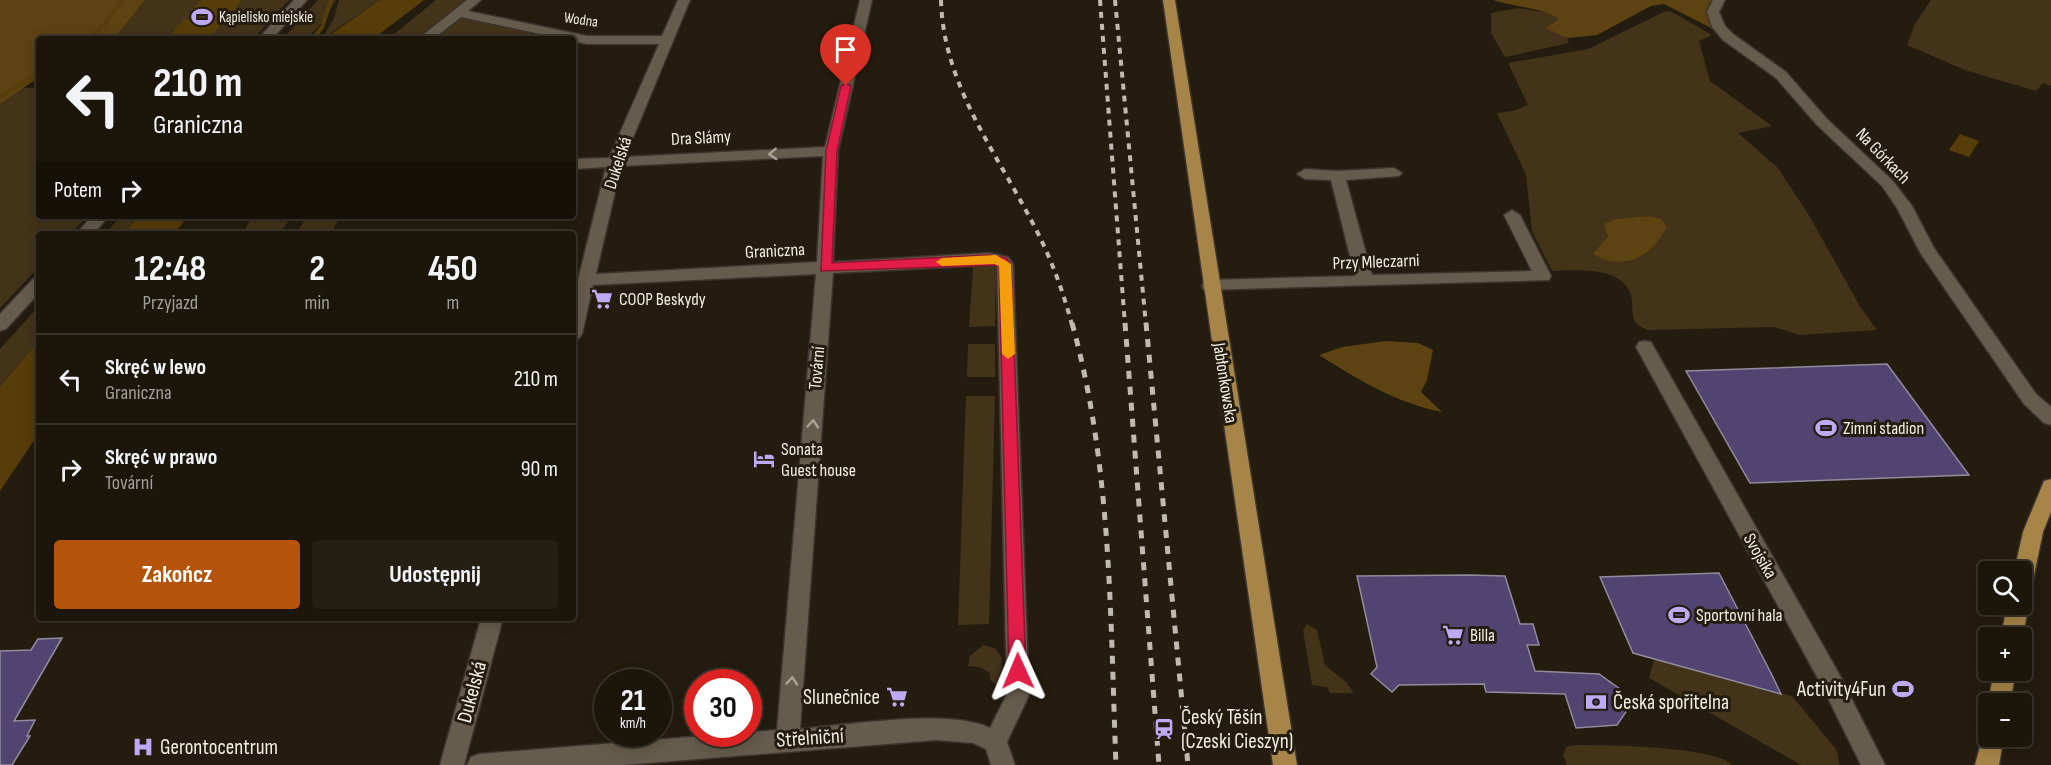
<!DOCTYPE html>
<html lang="pl">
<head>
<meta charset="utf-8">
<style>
	:root { --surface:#1b150a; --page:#241e13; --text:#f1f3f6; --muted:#a09f9c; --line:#39342b; --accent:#b45309 }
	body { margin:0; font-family:"Sofia Sans Condensed",sans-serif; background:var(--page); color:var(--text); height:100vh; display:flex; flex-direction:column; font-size:22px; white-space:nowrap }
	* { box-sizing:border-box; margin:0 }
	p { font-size:20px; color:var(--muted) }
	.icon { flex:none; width:33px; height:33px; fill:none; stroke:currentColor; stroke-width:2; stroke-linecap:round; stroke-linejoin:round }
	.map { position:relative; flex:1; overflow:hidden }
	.panel { position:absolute; left:36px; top:231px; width:540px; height:390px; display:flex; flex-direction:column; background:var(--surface); border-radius:6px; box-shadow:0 3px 15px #0003,0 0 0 2px var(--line) }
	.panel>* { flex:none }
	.hud { position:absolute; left:36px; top:36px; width:540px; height:183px; border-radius:6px; box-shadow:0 3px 15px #0003,0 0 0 2px var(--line); background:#1b150a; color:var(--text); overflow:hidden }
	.fabs { position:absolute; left:1978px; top:561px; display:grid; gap:12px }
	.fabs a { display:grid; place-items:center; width:54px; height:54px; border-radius:6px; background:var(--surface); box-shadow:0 3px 15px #0003,0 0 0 2px var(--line); font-size:30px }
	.speed { position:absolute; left:594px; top:669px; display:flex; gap:12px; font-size:30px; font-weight:700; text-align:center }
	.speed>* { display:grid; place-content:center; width:78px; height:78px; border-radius:50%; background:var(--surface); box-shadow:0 3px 15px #0003,0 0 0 2px var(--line); line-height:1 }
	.speed small { font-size:15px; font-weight:400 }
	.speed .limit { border:9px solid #d22; background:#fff; color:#111 }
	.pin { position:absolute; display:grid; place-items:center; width:51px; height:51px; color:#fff; margin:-62px -26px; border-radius:50% 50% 50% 0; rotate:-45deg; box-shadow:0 0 6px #0007 }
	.pin .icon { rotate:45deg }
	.me { position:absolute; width:66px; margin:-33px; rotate:359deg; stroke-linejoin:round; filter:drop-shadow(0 0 4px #0008) }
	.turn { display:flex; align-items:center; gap:21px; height:126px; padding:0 18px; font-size:27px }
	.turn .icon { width:78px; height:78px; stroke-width:2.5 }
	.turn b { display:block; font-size:42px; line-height:51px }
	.then { display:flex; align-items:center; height:57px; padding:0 18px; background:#0003; gap:12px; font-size:22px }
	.eta { display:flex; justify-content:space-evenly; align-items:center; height:102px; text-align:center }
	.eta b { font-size:36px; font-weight:700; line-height:42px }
	.button { display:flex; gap:12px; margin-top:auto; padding:12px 18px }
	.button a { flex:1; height:69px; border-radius:6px; background:var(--accent); color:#fff; font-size:24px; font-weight:700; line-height:69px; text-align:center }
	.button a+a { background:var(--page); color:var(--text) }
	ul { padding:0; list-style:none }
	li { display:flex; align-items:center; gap:18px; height:90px; padding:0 18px; border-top:2px solid var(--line) }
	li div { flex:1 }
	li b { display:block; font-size:22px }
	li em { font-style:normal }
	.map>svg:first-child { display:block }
	.green { fill:#433319; fill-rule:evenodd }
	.forest { fill:#5d4311 }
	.water { fill:#573d09 }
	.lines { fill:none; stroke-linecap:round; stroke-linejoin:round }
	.stream { stroke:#573d09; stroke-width:4 }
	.building { fill:#514470; stroke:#908b9d; stroke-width:1.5 }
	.minor-casing { stroke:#3b342e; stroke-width:3 }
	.major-casing { stroke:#3b342e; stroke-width:3 }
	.minor { fill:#665c4d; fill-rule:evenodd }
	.major { fill:#a78549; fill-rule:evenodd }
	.rail-far1 { stroke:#c0bab0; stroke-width:4; stroke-dasharray:6 6; stroke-linecap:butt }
	.rail { stroke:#c0bab0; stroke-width:5; stroke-dasharray:8 8; stroke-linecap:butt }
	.oneway { stroke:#aca498 }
	.route { fill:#e11d48; stroke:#92132f; stroke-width:1.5 }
	.slow { fill:#f59e0b }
	.labels { text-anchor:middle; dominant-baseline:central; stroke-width:6; stroke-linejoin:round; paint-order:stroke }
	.far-poi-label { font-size:15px; fill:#f2ede4; stroke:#241c0e; text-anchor:start }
	.far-street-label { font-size:15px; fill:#f2ede4; stroke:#241c0e }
	.street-label { font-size:18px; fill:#f2ede4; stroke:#241c0e }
	.poi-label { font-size:18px; fill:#f2ede4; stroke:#241c0e; text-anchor:start }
	.near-poi-label { font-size:21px; fill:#f2ede4; stroke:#241c0e; text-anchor:start }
	.near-street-label { font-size:21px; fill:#f2ede4; stroke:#241c0e }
</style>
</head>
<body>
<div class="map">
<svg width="2051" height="765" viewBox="0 0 2051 765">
	<rect width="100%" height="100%" fill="#241c0e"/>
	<!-- green -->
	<path class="green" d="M 145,0 L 289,0 L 253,39 L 114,39 Z
		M 318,0 L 336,0 L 319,26 L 306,39 L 283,39 Z
		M 339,0 L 380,0 L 322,39 L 334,18 Z
		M 436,0 L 471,0 L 421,39 L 388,39 Z
		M 1931,0 L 2051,0 L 2051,86 L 2043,83 L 2036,91 L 1965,70 L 1907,45 L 1915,24 Z
		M 1517,8 L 1550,13 L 1560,19 L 1547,28 L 1567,38 L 1569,43 L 1505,57 L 1491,33 L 1491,13 Z
		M 1666,11 L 1672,12 L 1712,35 L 1699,41 L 1710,81 L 1772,126 L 1738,133 L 1778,168 L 1810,217 L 1861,308 L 1877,330 L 1799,335 L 1774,327 L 1648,330 C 1632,324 1633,318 1632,302 C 1630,265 1576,270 1552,271 L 1532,231 L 1526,175 L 1497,113 L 1513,111 L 1528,105 L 1508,63 L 1588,49 ZM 1649,216 L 1593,254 L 1601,247 L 1617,219 Z
		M 463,17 L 558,39 L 433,39 Z
		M 21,88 L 39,88 L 39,216 L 88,216 L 70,234 L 39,234 L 39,267 L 0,308 L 0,104 Z
		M 121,216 L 139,216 L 124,234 L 105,234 Z
		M 253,216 L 291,216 L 280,234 L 242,234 Z
		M 307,216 L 341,216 L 330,234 L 296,234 Z
		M 996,266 L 995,326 L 969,327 L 973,267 Z
		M 39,306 L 39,340 L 0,387 L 0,349 Z
		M 968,344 L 995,344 L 995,377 L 967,377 Z
		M 966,396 L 995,396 L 989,624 L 958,625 Z
		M 1307,624 L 1317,630 L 1325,665 L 1346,682 L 1354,693 L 1330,693 L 1327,687 L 1312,685 L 1303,630 Z
		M 983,645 L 995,648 L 1002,658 L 1001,688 L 991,681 L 989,672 L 979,667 L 968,666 L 970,656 Z
		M 1654,659 L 1792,696 L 1836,749 L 1840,765 L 1801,765 L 1649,678 Z
		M 1575,745 C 1604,745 1715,746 1732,765 L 1567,765 L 1563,755 L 1566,747 Z"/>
	<!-- forest -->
	<path class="forest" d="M 0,0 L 145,0 L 114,39 L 39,39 L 39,77 L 0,104 Z
		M 1493,0 L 1716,0 L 1709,19 L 1719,32 L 1664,4 L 1651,6 L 1597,35 L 1567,38 L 1546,28 L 1559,19 C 1546,9 1512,6 1493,0 Z
		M 1649,216 L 1661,219 L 1667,226 C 1652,257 1624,272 1593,254 L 1608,236 L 1604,224 L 1617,219 Z
		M 1386,341 L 1418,343 L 1433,350 L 1427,380 L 1421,392 L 1442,412 C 1396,403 1359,380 1319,355 L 1342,347 Z"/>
	<!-- water -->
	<path class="water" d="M 201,0 L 242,0 L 229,16 L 187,16 Z
		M 380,0 L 424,0 L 373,39 L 324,39 Z
		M 226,18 L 209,39 L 167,39 L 184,19 Z
		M 1960,134 L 1979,141 L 1969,157 L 1949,150 Z
		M 139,216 L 188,216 L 174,234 L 124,234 Z
		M 39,340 L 39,433 L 0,491 L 0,387 Z"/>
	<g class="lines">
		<!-- stream -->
		<path class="stream" d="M 88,39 L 101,28 L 123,0
			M 313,39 L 322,27 L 331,0
			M 0,97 L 39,73"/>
	</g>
	<!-- building -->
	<path class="building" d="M 1887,364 L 1969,475 L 1750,483 L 1686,371 Z
		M 1719,573 L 1771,673 L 1781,694 L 1633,653 L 1600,577 Z
		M 1470,575 L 1505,576 L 1520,624 L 1533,624 L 1539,645 L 1527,645 L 1535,671 L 1599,674 L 1620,689 L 1628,709 L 1617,725 L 1576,728 L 1565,694 L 1486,692 L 1484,684 L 1399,685 L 1392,692 L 1371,674 L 1377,667 L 1357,576 Z
		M 62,638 L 14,721 L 35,720 L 27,736 L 30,736 L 12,765 L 0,765 L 0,651 L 31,650 L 38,639 Z"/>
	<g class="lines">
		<defs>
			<path id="minor" d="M 294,0 L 307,0 L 272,39 L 258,39 Z
				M 467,0 L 481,0 L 468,11 L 587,36 L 662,36 L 678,0 L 690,0 L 625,157 L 825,147 L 860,0 L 872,0 L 838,151 L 833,262 L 989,253 L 1008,257 L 1013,264 L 1029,695 L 1007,742 L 1015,765 L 991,765 L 986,749 L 973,743 L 937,740 L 623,765 L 467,765 L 471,757 L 479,754 L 777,730 L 816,274 L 593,285 L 582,334 L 579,338 L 573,340 L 573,300 L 606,167 L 573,169 L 573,159 L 609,158 L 659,44 L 587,44 L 461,17 L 433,39 L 418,39 ZM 823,156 L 817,262 L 596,274 L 621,166 ZM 989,265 L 997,266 L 1007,694 L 990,728 C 951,708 847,725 800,729 L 833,273 Z
				M 1713,0 L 1725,0 L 1719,12 L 1725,26 L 1733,34 L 1786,72 L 1827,119 L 1892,180 L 1912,206 L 1934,248 L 2036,394 L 2051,407 L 2051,425 L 2044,423 L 2024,404 L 1921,254 L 1897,208 L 1882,186 L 1817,125 L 1776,78 L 1723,40 L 1712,27 L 1707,12 Z
				M 1394,168 L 1402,173 L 1399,176 L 1346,180 L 1372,275 L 1532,271 L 1504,215 L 1512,210 L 1520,215 L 1551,276 L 1549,280 L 1204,290 L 1202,286 L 1204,282 L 1210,280 L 1355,276 L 1331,180 L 1305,179 L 1297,174 L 1305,169 L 1337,171 Z
				M 92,216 L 109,216 L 93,234 L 76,234 Z
				M 39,277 L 39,293 L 6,329 L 0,331 L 0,314 L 33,279 Z
				M 1645,341 L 1651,342 L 1838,672 L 1885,765 L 1861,765 L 1822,686 L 1636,347 L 1639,342 Z
				M 481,618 L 503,618 L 464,765 L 440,765 Z"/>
			<path id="major" d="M 1163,0 L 1175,0 L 1297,765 L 1273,765 Z
				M 2051,479 L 2051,512 L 2043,532 L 2032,585 L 2029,591 L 2022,594 L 2022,572 L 2014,572 L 2023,532 L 2044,481 Z
				M 2022,596 L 2029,604 L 2022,640 L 2022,638 L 2001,638 L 2007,604 L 2022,604 Z
				M 1994,670 L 2016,670 L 2010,704 L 1989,704 L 1989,707 L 1988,704 Z
				M 1989,727 L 1989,736 L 2004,736 L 1999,765 L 1975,765 L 1985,728 Z"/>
		</defs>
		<!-- minor casing -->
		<use href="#minor" class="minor-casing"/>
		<!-- major casing -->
		<use href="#major" class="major-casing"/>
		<!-- minor -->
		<use href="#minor" class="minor"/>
		<!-- major -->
		<use href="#major" class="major"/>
		<!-- rail-far1 -->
		<path class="rail-far1" d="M 941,0 C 943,82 993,148 1030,218 C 1049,253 1062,287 1072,325
			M 1100,0 L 1125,325
			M 1115,0 L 1146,325"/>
		<!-- rail -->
		<path class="rail" d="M 1072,323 C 1112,467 1110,617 1116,765
			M 1125,323 L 1159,765
			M 1146,323 L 1188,765"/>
	</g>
	<!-- one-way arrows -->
	<defs><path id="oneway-chevron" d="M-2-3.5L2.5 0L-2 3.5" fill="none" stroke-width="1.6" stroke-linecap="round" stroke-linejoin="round" transform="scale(1.5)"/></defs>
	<g class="oneway">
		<use href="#oneway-chevron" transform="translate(773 154) rotate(177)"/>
		<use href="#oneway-chevron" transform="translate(813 424) rotate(-85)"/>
		<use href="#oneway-chevron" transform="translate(792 681) rotate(-85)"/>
	</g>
	<!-- route -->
	<path class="route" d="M 846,83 L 851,86 L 837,151 L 832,263 L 989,255 L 1006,258 L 1011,264 L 1026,671 L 1024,677 L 1018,679 L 1012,677 L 1009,671 L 999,265 L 821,271 L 826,151 L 841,86 Z"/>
	<!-- slow -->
	<path class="slow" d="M 996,255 L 1011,264 L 1015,354 L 1008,359 L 1002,354 L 999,266 L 994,264 L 942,266 L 936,262 L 942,258 Z"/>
	<!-- icons -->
	<defs>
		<symbol id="stadium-bare" viewBox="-9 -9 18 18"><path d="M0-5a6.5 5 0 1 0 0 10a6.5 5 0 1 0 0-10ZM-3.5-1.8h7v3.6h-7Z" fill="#bea9f5" stroke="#241c0e" stroke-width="2.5" paint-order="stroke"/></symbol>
		<symbol id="supermarket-bare" viewBox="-9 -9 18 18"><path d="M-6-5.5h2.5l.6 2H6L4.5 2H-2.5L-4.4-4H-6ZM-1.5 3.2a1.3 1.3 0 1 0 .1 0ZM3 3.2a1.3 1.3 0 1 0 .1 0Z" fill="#bea9f5" stroke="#241c0e" stroke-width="2.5" paint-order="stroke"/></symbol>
		<symbol id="hotel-bare" viewBox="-9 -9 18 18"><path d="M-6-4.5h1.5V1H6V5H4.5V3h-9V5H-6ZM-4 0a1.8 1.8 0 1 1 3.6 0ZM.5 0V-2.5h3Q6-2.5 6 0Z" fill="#bea9f5" stroke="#241c0e" stroke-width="2.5" paint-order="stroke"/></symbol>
		<symbol id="bank-bare" viewBox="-9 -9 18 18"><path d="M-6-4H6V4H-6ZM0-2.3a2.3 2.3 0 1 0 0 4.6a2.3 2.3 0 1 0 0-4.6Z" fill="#bea9f5" stroke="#241c0e" stroke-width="2.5" paint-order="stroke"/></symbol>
		<symbol id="station-bare" viewBox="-9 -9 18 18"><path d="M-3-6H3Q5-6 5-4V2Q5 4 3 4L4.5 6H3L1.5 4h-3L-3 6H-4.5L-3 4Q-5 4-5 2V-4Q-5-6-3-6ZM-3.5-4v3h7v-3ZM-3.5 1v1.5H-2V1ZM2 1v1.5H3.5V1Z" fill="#bea9f5" stroke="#241c0e" stroke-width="2.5" paint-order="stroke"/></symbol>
		<symbol id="hospital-bare" viewBox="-9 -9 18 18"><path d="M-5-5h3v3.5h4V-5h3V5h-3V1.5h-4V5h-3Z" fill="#bea9f5" stroke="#241c0e" stroke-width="2.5" paint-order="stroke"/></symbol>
	</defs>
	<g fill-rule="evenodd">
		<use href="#stadium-bare" x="187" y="2" width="30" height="30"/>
		<use href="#supermarket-bare" x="587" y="284" width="30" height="30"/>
		<use href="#stadium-bare" x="1811" y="413" width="30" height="30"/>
		<use href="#hotel-bare" x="749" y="444" width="30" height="30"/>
		<use href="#stadium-bare" x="1664" y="600" width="30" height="30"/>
		<use href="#supermarket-bare" x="1438" y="620" width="30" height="30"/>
		<use href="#stadium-bare" x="1888" y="674" width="30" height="30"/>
		<use href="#supermarket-bare" x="882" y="682" width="30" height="30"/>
		<use href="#bank-bare" x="1581" y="687" width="30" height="30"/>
		<use href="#station-bare" x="1149" y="714" width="30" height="30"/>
		<use href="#hospital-bare" x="128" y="732" width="30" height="30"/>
	</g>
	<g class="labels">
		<!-- far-poi labels -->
		<g class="far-poi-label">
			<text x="219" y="17">Kąpielisko miejskie</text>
		</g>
		<!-- far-street labels -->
		<g class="far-street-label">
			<text transform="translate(581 20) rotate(8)">Wodna</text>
		</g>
		<!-- street labels -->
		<g class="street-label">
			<text transform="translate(701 138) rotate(-3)">Dra Slámy</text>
			<text transform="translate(1883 156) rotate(46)">Na Górkach</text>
			<text transform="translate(618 163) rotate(-72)">Dukelská</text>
			<text transform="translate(775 251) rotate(-3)">Graniczna</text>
			<text transform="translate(1376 262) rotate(-2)">Przy Mleczarni</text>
			<text transform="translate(817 368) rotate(-85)">Tovární</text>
			<text transform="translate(1225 383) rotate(81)">Jabłonkowska</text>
			<text transform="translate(1760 556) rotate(60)">Svojsíka</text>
		</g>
		<!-- poi labels -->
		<g class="poi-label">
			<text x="619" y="299">COOP Beskydy</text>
			<text x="1843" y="428">Zimní stadion</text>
			<text x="781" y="449">Sonata<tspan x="781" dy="21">Guest house</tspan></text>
			<text x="1696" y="615">Sportovní hala</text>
			<text x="1470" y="635">Billa</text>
		</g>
		<!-- near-poi labels -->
		<g class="near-poi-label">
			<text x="1886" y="689" text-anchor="end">Activity4Fun</text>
			<text x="880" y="697" text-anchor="end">Slunečnice</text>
			<text x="1613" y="702">Česká spořitelna</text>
			<text x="1181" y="717">Český Těšín<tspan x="1181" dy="24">(Czeski Cieszyn)</tspan></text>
			<text x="160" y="747">Gerontocentrum</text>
		</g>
		<!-- near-street labels -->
		<g class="near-street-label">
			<text transform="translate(472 692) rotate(-75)">Dukelská</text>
			<text transform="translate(810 738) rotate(-4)">Střelniční</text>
		</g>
	</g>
</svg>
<div class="fabs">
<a><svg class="icon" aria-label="search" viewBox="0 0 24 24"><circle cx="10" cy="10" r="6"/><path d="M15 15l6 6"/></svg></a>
<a>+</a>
<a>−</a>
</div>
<div class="speed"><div>21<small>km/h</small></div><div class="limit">30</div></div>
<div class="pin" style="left:846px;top:86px;background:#d93025"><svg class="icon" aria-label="arrive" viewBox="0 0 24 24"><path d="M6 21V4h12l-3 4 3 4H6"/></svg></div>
<svg class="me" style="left:1018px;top:671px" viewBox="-20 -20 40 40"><path d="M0-17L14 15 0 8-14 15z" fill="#e11d48" stroke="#fff" stroke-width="4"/></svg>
<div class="hud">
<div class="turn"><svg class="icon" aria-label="left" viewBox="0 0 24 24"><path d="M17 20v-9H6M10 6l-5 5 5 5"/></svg><div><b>210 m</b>Graniczna</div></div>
<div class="then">Potem<svg class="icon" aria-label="right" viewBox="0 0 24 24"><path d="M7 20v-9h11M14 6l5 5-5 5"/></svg></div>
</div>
<section class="panel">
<div class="eta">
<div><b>12:48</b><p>Przyjazd</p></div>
<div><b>2</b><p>min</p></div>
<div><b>450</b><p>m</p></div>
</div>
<ul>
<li><svg class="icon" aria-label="left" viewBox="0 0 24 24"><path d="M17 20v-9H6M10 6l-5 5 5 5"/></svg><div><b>Skręć w lewo</b><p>Graniczna</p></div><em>210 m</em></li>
<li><svg class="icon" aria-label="right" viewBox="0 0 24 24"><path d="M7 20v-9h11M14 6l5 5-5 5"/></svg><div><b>Skręć w prawo</b><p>Tovární</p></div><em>90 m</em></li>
</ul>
<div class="button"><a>Zakończ</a><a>Udostępnij</a></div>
</section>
</div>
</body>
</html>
